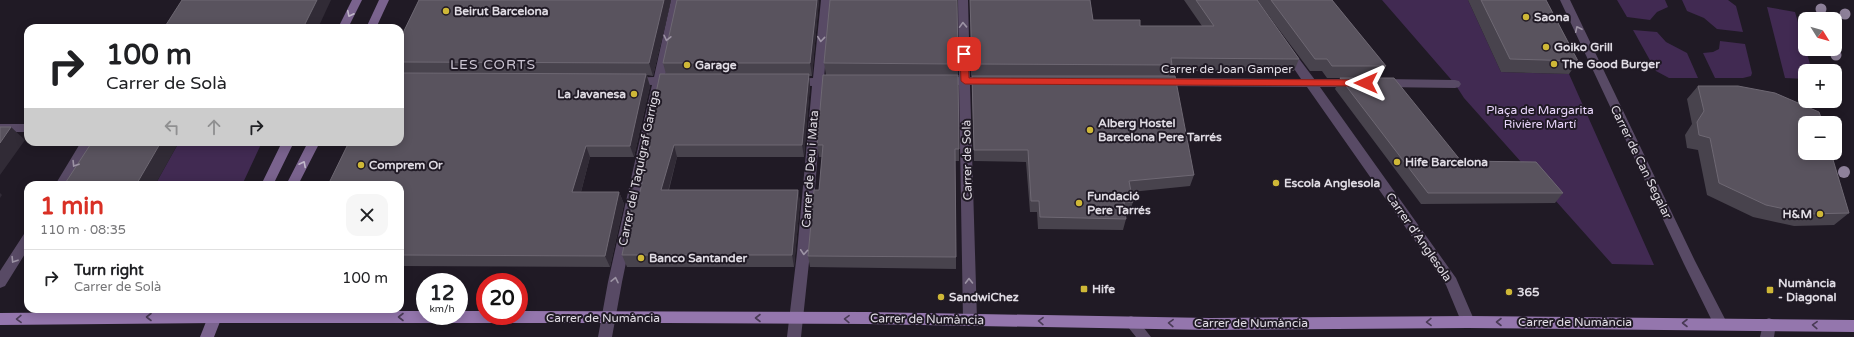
<!DOCTYPE html>
<html lang="en">
<head>
<meta charset="utf-8">
<style>
	:root { --surface:#fff; --page:#f6f6f6; --text:#202124; --muted:#757577; --line:#e0e0e0; --accent:#d93025 }
	body { margin:0; font-family:"Varela Round",sans-serif; background:var(--page); color:var(--text); height:100vh; display:flex; flex-direction:column; font-size:15px; white-space:nowrap }
	* { box-sizing:border-box; margin:0 }
	p { font-size:13px; color:var(--muted) }
	.icon { flex:none; width:22px; height:22px; fill:none; stroke:currentColor; stroke-width:2; stroke-linecap:round; stroke-linejoin:round }
	.map { position:relative; flex:1; overflow:hidden }
	.panel { position:absolute; left:24px; top:181px; width:380px; height:132px; display:flex; flex-direction:column; background:var(--surface); border-radius:12px; box-shadow:0 2px 10px #0003 }
	.panel>* { flex:none }
	.banner { position:absolute; left:24px; top:24px; width:380px; height:122px; border-radius:12px; box-shadow:0 2px 10px #0003; background:#fff; color:var(--text); overflow:hidden }
	.needle { width:26px; rotate:127deg }
	.controls { position:absolute; left:1798px; top:12px; display:grid; gap:8px }
	.controls a { display:grid; place-items:center; width:44px; height:44px; border-radius:8px; background:var(--surface); box-shadow:0 2px 10px #0003; font-size:20px }
	.speed { position:absolute; left:416px; top:273px; display:flex; gap:8px; font-size:20px; font-weight:700; text-align:center }
	.speed>* { display:grid; place-content:center; width:52px; height:52px; border-radius:50%; background:var(--surface); box-shadow:0 2px 10px #0003; line-height:1 }
	.speed small { font-size:10px; font-weight:400 }
	.speed .limit { border:6px solid #d22; background:#fff; color:#111 }
	.pin { position:absolute; display:grid; place-items:center; width:34px; height:34px; color:#fff; margin:-17px; border-radius:8px; box-shadow:0 2px 6px #0006 }
	.me { position:absolute; width:44px; margin:-22px; rotate:270deg; stroke-linejoin:round; filter:drop-shadow(0 0 3px #0008) }
	.turn { display:flex; align-items:center; gap:14px; height:84px; padding:0 16px; font-size:18px }
	.turn .icon { width:52px; height:52px; stroke-width:2.5 }
	.turn b { display:block; font-size:28px; line-height:34px }
	.lanes { display:flex; align-items:center; height:38px; padding:0 16px; background:#0003; justify-content:center; gap:20px; direction:ltr }
	.lanes .off { opacity:.35 }
	.round { display:grid; place-items:center; flex:none; width:42px; height:42px; border-radius:12px; background:var(--page) }
	.head { display:flex; align-items:center; justify-content:space-between; height:68px; padding:0 16px }
	h1 { font-size:24px; font-weight:700; line-height:30px; color:var(--accent) }
	ul { padding:0; list-style:none }
	li { display:flex; align-items:center; gap:12px; height:56px; padding:0 16px; border-top:1px solid var(--line) }
	li div { flex:1 }
	li b { display:block; font-size:15px }
	li em { font-style:normal }
	.map>svg:first-child { display:block }
	.green { fill:#412a52 }
	.lines { fill:none; stroke-linecap:round; stroke-linejoin:round }
	.lane { fill:#584a65; fill-rule:evenodd }
	.street { fill:#584a65; fill-rule:evenodd }
	.secondary { fill:#7a638e; fill-rule:evenodd }
	.primary { fill:#9476ad; fill-rule:evenodd }
	.tree { fill:#8e819a }
	.wall { fill:#48434d }
	.shaded-wall { fill:#312b36 }
	.building { fill:#59535e; stroke:#6e6873 }
	.oneway { stroke:#c1b8ca }
	.oneway2 { stroke:#9c93a4 }
	.oneway3 { stroke:#493a55 }
	.route { fill:#d93025; stroke:#8d1f18 }
	.poi-dot { fill:#cfb837; stroke:#201a25; stroke-width:1.5 }
	.labels { text-anchor:middle; dominant-baseline:central; stroke-width:4; stroke-linejoin:round; paint-order:stroke }
	.poi-label { font-size:12px; font-weight:bold; fill:#e0dce4; stroke:#201a25; text-anchor:start }
	.street-label { font-size:12px; fill:#e0dce4; stroke:#201a25 }
	.park-label { font-size:12px; fill:#e8d5fa; stroke:#201a25 }
	.quarter-label { font-size:14px; letter-spacing:1px; fill:#cbc4d2; stroke:#201a25 }
</style>
</head>
<body>
<div class="map">
<svg width="1854" height="337" viewBox="0 0 1854 337">
	<rect width="100%" height="100%" fill="#201a25"/>
	<!-- green -->
	<path class="green" d="M 1382,0 L 1468,0 L 1501,72 L 1569,74 L 1654,265 L 1612,264 L 1464,98 L 1455,84 Z
		M 1617,0 L 1665,0 L 1668,7 L 1657,12 L 1650,20 L 1627,17 Z
		M 1682,0 L 1728,0 L 1736,6 L 1743,32 L 1717,29 L 1704,18 L 1687,11 Z
		M 1767,7 L 1795,12 L 1812,71 L 1805,71 L 1805,79 L 1785,78 Z
		M 1633,30 L 1657,32 L 1666,42 L 1687,53 L 1698,78 L 1669,78 L 1656,71 Z
		M 1720,41 L 1745,44 L 1752,73 L 1751,76 L 1743,78 L 1715,78 L 1703,53 L 1713,52 L 1719,49 Z
		M 179,142 L 262,142 L 242,185 L 155,185 Z"/>
	<g class="lines">
		<!-- lane -->
		<path class="lane" d="M 1311,79 L 1354,79 L 1358,80 L 1360,83 L 1358,86 L 1354,87 L 1311,87 L 1307,86 L 1305,83 L 1307,80 Z
			M 1382,79 L 1455,80 L 1459,81 L 1461,84 L 1459,87 L 1455,88 L 1382,87 L 1378,86 L 1376,83 L 1378,80 Z
			M 0,124 L 28,124 L 28,132 L 0,132 Z
			M 81,142 L 93,142 L 67,185 L 55,185 Z
			M 28,233 L 28,249 L 5,286 L 0,288 L 0,271 L 24,234 Z
			M 1131,316 L 1136,318 L 1151,337 L 1136,337 L 1124,322 L 1126,318 Z
			M 1769,318 L 1774,320 L 1776,324 L 1774,337 L 1760,337 L 1764,320 Z"/>
		<!-- street -->
		<path class="street" d="M 671,0 L 681,0 L 665,77 L 680,78 L 682,81 L 680,84 L 663,85 L 622,282 L 612,337 L 598,337 L 608,282 L 652,85 L 628,84 L 626,81 L 628,78 L 654,77 Z
			M 821,0 L 831,0 L 824,78 L 842,79 L 844,82 L 842,85 L 823,86 L 810,253 L 801,337 L 787,337 L 797,253 L 812,86 L 790,85 L 788,82 L 790,79 L 813,78 Z
			M 958,0 L 968,0 L 970,77 L 992,78 L 994,81 L 992,84 L 970,85 L 977,320 L 975,324 L 970,326 L 965,324 L 963,320 L 959,85 L 938,84 L 936,81 L 938,78 L 959,77 Z
			M 1560,0 L 1570,0 L 1695,261 L 1725,319 L 1727,323 L 1725,327 L 1720,329 L 1715,327 L 1684,264 Z
			M 1287,47 L 1291,48 L 1315,80 L 1456,278 L 1475,322 L 1473,326 L 1468,328 L 1463,326 L 1446,285 L 1307,87 L 1160,86 L 1156,85 L 1154,82 L 1156,79 L 1160,78 L 1301,79 L 1282,51 L 1283,48 Z"/>
		<!-- secondary -->
		<path class="secondary" d="M 352,0 L 362,0 L 348,28 L 338,28 Z
			M 379,0 L 389,0 L 376,28 L 366,28 Z
			M 282,142 L 294,142 L 273,185 L 261,185 Z
			M 308,142 L 320,142 L 298,185 L 286,185 Z
			M 211,309 L 225,309 L 214,337 L 200,337 Z"/>
		<!-- primary -->
		<path class="primary" d="M 216,311 L 425,311 L 425,316 L 459,316 L 459,311 L 485,311 L 485,316 L 519,316 L 519,311 L 867,312 L 1210,318 L 1468,316 L 1854,320 L 1854,332 L 1468,328 L 1210,330 L 867,324 L 667,323 L 216,323 L 0,325 L 0,313 Z"/>
	</g>
	<!-- trees -->
	<g class="tree">
		<circle cx="1821" cy="9" r="5.5"/>
		<circle cx="1845" cy="14" r="5.5"/>
		<circle cx="1836" cy="55" r="5.5"/>
		<circle cx="1844" cy="172" r="6"/>
	</g>
	<!-- wall -->
	<path class="wall" d="M 419,0 L 671,0 L 653,76 L 647,75 L 650,86 L 634,157 L 590,157 L 581,192 L 619,192 L 624,204 L 610,267 L 400,266 L 400,39 Z
		M 819,0 L 812,76 L 809,76 L 810,86 L 804,157 L 677,157 L 669,190 L 798,190 L 800,202 L 794,267 L 627,267 L 622,255 L 640,192 L 648,154 L 645,145 L 666,74 L 663,63 Z
		M 970,0 L 1090,0 L 1093,20 L 1140,26 L 1202,26 L 1184,0 L 1257,0 L 1299,59 L 1294,71 L 1171,71 L 1169,76 L 1194,175 L 1190,186 L 1131,192 L 1133,202 L 1129,213 L 1125,213 L 1126,219 L 1123,230 L 1038,229 L 1037,212 L 1030,212 L 1026,162 L 974,161 L 972,88 L 972,76 L 971,76 Z
		M 1257,0 L 1332,0 L 1386,66 L 1380,78 L 1327,78 L 1322,71 L 1310,71 Z
		M 1468,0 L 1546,0 L 1578,61 L 1569,74 L 1501,72 Z
		M 824,63 L 958,64 L 958,75 L 959,149 L 959,161 L 955,161 L 956,257 L 956,269 L 810,267 L 808,256 L 819,190 L 822,157 L 819,157 L 817,145 L 826,75 Z
		M 1340,78 L 1461,161 L 1563,193 L 1555,203 L 1421,204 L 1335,89 Z
		M 1698,86 L 1849,213 L 1834,225 L 1794,226 L 1753,217 L 1707,195 L 1698,150 L 1687,148 L 1685,135 L 1692,124 L 1687,99 Z"/>
	<!-- shaded-wall -->
	<path class="shaded-wall" d="M 317,0 L 331,0 L 318,28 L 303,28 Z
		M 664,0 L 671,0 L 653,76 L 649,63 Z
		M 817,0 L 819,0 L 812,76 L 810,63 Z
		M 646,74 L 650,86 L 634,157 L 630,146 Z
		M 809,74 L 810,86 L 804,157 L 802,145 Z
		M 11,127 L 25,140 L 0,175 L 0,143 Z
		M 161,142 L 179,142 L 155,185 L 136,185 Z
		M 674,145 L 677,157 L 665,202 L 661,190 Z
		M 586,146 L 590,157 L 578,203 L 572,192 Z
		M 798,190 L 800,202 L 794,267 L 792,255 Z
		M 619,192 L 624,204 L 610,267 L 605,256 Z
		M 0,193 L 2,195 L 0,198 Z"/>
	<!-- building -->
	<path class="building" d="M 182,0 L 317,0 L 303,28 L 164,28 Z
		M 419,0 L 664,0 L 649,63 L 400,62 L 400,39 Z
		M 677,0 L 817,0 L 810,63 L 663,63 Z
		M 830,0 L 957,0 L 958,64 L 824,63 Z
		M 970,0 L 1090,0 L 1093,20 L 1140,20 L 1140,26 L 1214,26 L 1196,0 L 1257,0 L 1299,59 L 1171,58 L 1172,65 L 972,64 Z
		M 1271,0 L 1332,0 L 1386,66 L 1332,66 L 1327,59 L 1315,59 Z
		M 1481,0 L 1546,0 L 1578,61 L 1510,59 Z
		M 400,73 L 646,74 L 630,146 L 586,146 L 572,192 L 619,192 L 605,256 L 400,255 L 400,185 L 328,185 L 349,142 L 400,142 Z
		M 660,74 L 809,74 L 802,145 L 674,145 L 661,190 L 798,190 L 792,255 L 622,255 L 635,192 L 640,192 L 650,146 L 645,145 Z
		M 823,75 L 958,75 L 959,149 L 955,149 L 956,257 L 808,256 L 814,190 L 819,190 L 823,145 L 817,145 Z
		M 972,76 L 1175,76 L 1194,175 L 1129,181 L 1133,202 L 1124,202 L 1126,219 L 1040,217 L 1039,201 L 1031,201 L 1028,150 L 974,150 Z
		M 1340,78 L 1394,78 L 1461,161 L 1536,162 L 1563,193 L 1428,193 Z
		M 1698,86 L 1738,86 L 1775,93 L 1819,112 L 1823,123 L 1805,123 L 1805,153 L 1831,153 L 1849,213 L 1808,214 L 1766,205 L 1719,183 L 1710,138 L 1699,135 L 1697,122 L 1704,111 Z
		M 0,127 L 11,127 L 0,143 Z
		M 92,142 L 161,142 L 136,185 L 64,185 Z"/>
	<!-- one-way arrows -->
	<defs><path id="oneway-chevron" d="M-2-3.5L2.5 0L-2 3.5" fill="none" stroke-width="1.6" stroke-linecap="round" stroke-linejoin="round"/></defs>
	<g class="oneway">
		<use href="#oneway-chevron" transform="translate(350 14) rotate(116)"/>
		<use href="#oneway-chevron" transform="translate(303 164) rotate(-63)"/>
	</g>
	<g class="oneway2">
		<use href="#oneway-chevron" transform="translate(963 25) rotate(-92)"/>
		<use href="#oneway-chevron" transform="translate(1578 29) rotate(-115)"/>
		<use href="#oneway-chevron" transform="translate(667 38) rotate(103)"/>
		<use href="#oneway-chevron" transform="translate(821 39) rotate(96)"/>
		<use href="#oneway-chevron" transform="translate(75 164) rotate(122)"/>
		<use href="#oneway-chevron" transform="translate(804 252) rotate(94)"/>
		<use href="#oneway-chevron" transform="translate(14 260) rotate(122)"/>
		<use href="#oneway-chevron" transform="translate(615 280) rotate(-78)"/>
		<use href="#oneway-chevron" transform="translate(969 281) rotate(-91)"/>
	</g>
	<g class="oneway3">
		<use href="#oneway-chevron" transform="translate(149 317) rotate(180)"/>
		<use href="#oneway-chevron" transform="translate(401 317) rotate(-180)"/>
		<use href="#oneway-chevron" transform="translate(758 318) rotate(-180)"/>
		<use href="#oneway-chevron" transform="translate(19 319) rotate(179)"/>
		<use href="#oneway-chevron" transform="translate(847 319) rotate(-179)"/>
		<use href="#oneway-chevron" transform="translate(1041 321) rotate(-179)"/>
		<use href="#oneway-chevron" transform="translate(1429 322) rotate(179)"/>
		<use href="#oneway-chevron" transform="translate(1499 322) rotate(-180)"/>
		<use href="#oneway-chevron" transform="translate(1171 323) rotate(-178)"/>
		<use href="#oneway-chevron" transform="translate(1685 323) rotate(-180)"/>
		<use href="#oneway-chevron" transform="translate(1815 325) rotate(-178)"/>
	</g>
	<!-- route -->
	<path class="route" d="M 964,51 L 968,54 L 969,78 L 1366,80 L 1371,83 L 1366,86 L 965,84 L 961,81 L 960,54 Z"/>
	<!-- markers -->
	<g class="poi-dot">
		<circle cx="446" cy="11" r="4"/>
		<circle cx="1526" cy="17" r="4"/>
		<circle cx="1546" cy="47" r="4"/>
		<circle cx="1554" cy="64" r="4"/>
		<circle cx="687" cy="65" r="4"/>
		<circle cx="634" cy="94" r="4"/>
		<circle cx="1090" cy="130" r="4"/>
		<circle cx="1397" cy="162" r="4"/>
		<circle cx="361" cy="165" r="4"/>
		<circle cx="1276" cy="183" r="4"/>
		<circle cx="1079" cy="203" r="4"/>
		<circle cx="1820" cy="214" r="4"/>
		<circle cx="641" cy="258" r="4"/>
		<rect x="1080" y="285" width="8" height="8" rx="2"/>
		<rect x="1766" y="286" width="8" height="8" rx="2"/>
		<circle cx="1509" cy="292" r="4"/>
		<circle cx="941" cy="297" r="4"/>
	</g>
	<g class="labels">
		<!-- poi labels -->
		<g class="poi-label">
			<text x="454" y="11">Beirut Barcelona</text>
			<text x="1534" y="17">Saona</text>
			<text x="1554" y="47">Goiko Grill</text>
			<text x="1562" y="64">The Good Burger</text>
			<text x="695" y="65">Garage</text>
			<text x="626" y="94" text-anchor="end">La Javanesa</text>
			<text x="1098" y="123">Alberg Hostel<tspan x="1098" dy="14">Barcelona Pere Tarrés</tspan></text>
			<text x="1405" y="162">Hife Barcelona</text>
			<text x="369" y="165">Comprem Or</text>
			<text x="1284" y="183">Escola Anglesola</text>
			<text x="1087" y="196">Fundació<tspan x="1087" dy="14">Pere Tarrés</tspan></text>
			<text x="1812" y="214" text-anchor="end">H&amp;M</text>
			<text x="649" y="258">Banco Santander</text>
			<text x="1778" y="283">Numància<tspan x="1778" dy="14">- Diagonal</tspan></text>
			<text x="1092" y="289">Hife</text>
			<text x="1517" y="292">365</text>
			<text x="949" y="297">SandwiChez</text>
		</g>
		<!-- street labels -->
		<g class="street-label">
			<text x="1227" y="69">Carrer de Joan Gamper</text>
			<text transform="translate(967 160) rotate(-91)">Carrer de Solà</text>
			<text transform="translate(1641 162) rotate(64)">Carrer de Can Segalar</text>
			<text transform="translate(639 168) rotate(-78)">Carrer del Taquígraf Garriga</text>
			<text transform="translate(810 169) rotate(-86)">Carrer de Deu i Mata</text>
			<text transform="translate(1419 237) rotate(55)">Carrer d'Anglesola</text>
			<text x="603" y="318">Carrer de Numància</text>
			<text transform="translate(927 319) rotate(1)">Carrer de Numància</text>
			<text x="1575" y="322">Carrer de Numància</text>
			<text x="1251" y="323">Carrer de Numància</text>
		</g>
		<!-- park labels -->
		<g class="park-label">
			<text x="1540" y="110">Plaça de Margarita<tspan x="1540" dy="14">Rivière Martí</tspan></text>
		</g>
		<!-- quarter labels -->
		<g class="quarter-label">
			<text x="493" y="64">LES CORTS</text>
		</g>
	</g>
</svg>
<div class="controls">
<a><svg class="needle" viewBox="-14 -14 28 28"><path d="M0-13l5 13h-10z" fill="#e53935"/><path d="M0 13l5-13h-10z" fill="#757577"/></svg></a>
<a>+</a>
<a>−</a>
</div>
<div class="speed"><div>12<small>km/h</small></div><div class="limit">20</div></div>
<div class="pin" style="left:964px;top:54px;background:#d93025"><svg class="icon" aria-label="arrive" viewBox="0 0 24 24"><path d="M6 21V4h12l-3 4 3 4H6"/></svg></div>
<svg class="me" style="left:1366px;top:83px" viewBox="-20 -20 40 40"><path d="M0-17L14 15 0 8-14 15z" fill="#d93025" stroke="#fff" stroke-width="4"/></svg>
<div class="banner">
<div class="turn"><svg class="icon" aria-label="right" viewBox="0 0 24 24"><path d="M7 20v-9h11M14 6l5 5-5 5"/></svg><div><b>100 m</b>Carrer de Solà</div></div>
<div class="lanes"><svg class="icon off" aria-label="left" viewBox="0 0 24 24"><path d="M17 20v-9H6M10 6l-5 5 5 5"/></svg><svg class="icon off" aria-label="ahead" viewBox="0 0 24 24"><path d="M12 20V5M6 11l6-6 6 6"/></svg><svg class="icon" aria-label="right" viewBox="0 0 24 24"><path d="M7 20v-9h11M14 6l5 5-5 5"/></svg></div>
</div>
<section class="panel">
<div class="head"><div><h1>1 min</h1><p>110 m · 08:35</p></div><a class="round"><svg class="icon" aria-label="close" viewBox="0 0 24 24"><path d="M6 6l12 12M18 6L6 18"/></svg></a></div>
<ul>
<li><svg class="icon" aria-label="right" viewBox="0 0 24 24"><path d="M7 20v-9h11M14 6l5 5-5 5"/></svg><div><b>Turn right</b><p>Carrer de Solà</p></div><em>100 m</em></li>
</ul>
</section>
</div>
</body>
</html>
